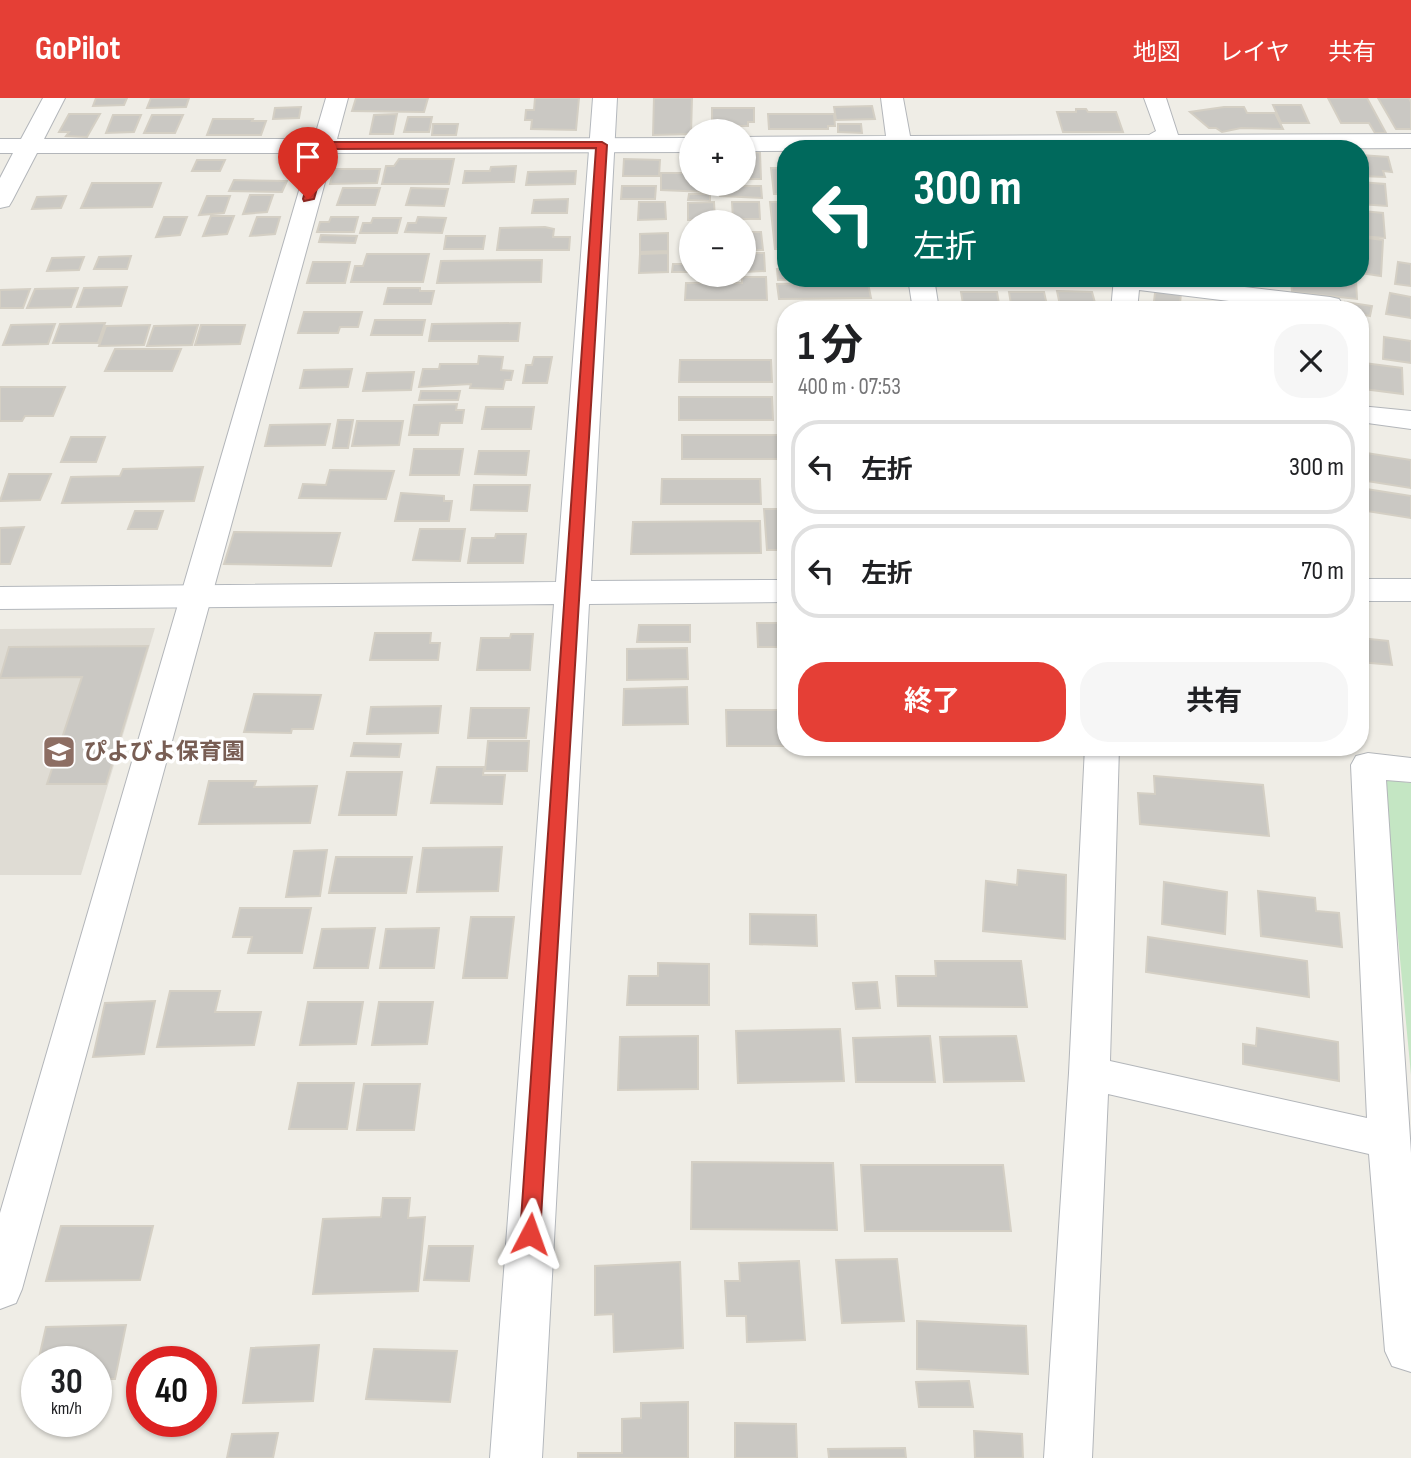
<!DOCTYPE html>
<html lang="ja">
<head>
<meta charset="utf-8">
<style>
	:root { --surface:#fff; --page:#f6f6f6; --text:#202124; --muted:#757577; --line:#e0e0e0; --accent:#e53f36 }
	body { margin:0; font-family:"Sofia Sans Condensed","Noto Sans JP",sans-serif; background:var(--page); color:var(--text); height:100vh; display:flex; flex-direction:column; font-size:26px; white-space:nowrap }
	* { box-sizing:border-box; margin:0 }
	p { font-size:23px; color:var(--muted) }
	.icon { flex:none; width:38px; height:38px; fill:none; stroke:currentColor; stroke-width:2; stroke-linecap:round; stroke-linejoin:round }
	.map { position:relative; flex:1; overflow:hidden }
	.drawer { position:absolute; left:777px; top:203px; width:592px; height:455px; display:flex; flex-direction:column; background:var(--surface); border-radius:28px; box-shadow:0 2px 5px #0004 }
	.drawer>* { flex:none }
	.banner { position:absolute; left:777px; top:42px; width:592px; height:147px; border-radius:28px; box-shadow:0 2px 5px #0004; background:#00695c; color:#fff; overflow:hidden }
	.tools { position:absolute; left:679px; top:21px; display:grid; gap:14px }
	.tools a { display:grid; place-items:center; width:77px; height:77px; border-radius:50%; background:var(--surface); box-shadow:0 2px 5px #0004; font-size:35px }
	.speed { position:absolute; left:21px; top:1248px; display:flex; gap:14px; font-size:35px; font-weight:700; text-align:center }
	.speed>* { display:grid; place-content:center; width:91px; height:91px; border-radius:50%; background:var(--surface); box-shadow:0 2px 5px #0004; line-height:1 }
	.speed small { font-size:18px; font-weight:400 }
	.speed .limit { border:10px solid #d22; background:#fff; color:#111 }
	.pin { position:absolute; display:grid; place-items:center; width:60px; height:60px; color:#fff; margin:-72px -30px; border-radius:50% 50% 50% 0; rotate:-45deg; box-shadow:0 0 7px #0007 }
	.pin .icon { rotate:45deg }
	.me { position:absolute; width:77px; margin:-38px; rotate:4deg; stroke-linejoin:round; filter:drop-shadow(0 0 5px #0008) }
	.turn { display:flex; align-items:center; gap:24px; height:147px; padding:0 21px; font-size:32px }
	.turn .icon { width:91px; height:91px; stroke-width:2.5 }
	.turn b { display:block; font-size:49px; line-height:60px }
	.round { display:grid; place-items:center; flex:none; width:74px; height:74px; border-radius:28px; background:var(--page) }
	.summary { display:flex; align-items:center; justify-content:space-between; height:119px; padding:0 21px }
	h1 { font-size:42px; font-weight:700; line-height:52px }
	.button { display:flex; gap:14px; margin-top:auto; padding:14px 21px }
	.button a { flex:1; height:80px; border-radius:28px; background:var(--accent); color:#fff; font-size:28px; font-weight:700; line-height:80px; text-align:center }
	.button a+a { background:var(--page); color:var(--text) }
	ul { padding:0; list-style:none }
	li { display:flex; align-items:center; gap:21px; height:94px; margin:0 14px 10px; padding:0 7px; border:4px solid var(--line); border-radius:28px }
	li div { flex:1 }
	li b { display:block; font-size:26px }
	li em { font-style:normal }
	header { display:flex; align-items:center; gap:42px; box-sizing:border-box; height:98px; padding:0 35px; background:var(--accent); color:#fff }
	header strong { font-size:33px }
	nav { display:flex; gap:38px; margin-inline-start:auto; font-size:24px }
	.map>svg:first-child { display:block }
	.education { fill:#dfdcd4 }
	.green { fill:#c4e6c3 }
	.building { fill:#cac8c3; stroke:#d4cfc4; stroke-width:2 }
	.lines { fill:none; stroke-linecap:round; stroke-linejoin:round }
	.street-casing { stroke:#b3b6ba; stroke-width:2 }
	.secondary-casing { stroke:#b4b8bd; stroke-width:2 }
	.street { fill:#fff; fill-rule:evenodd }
	.secondary { fill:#fff; fill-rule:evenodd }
	.route { fill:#e53f36; stroke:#952923; stroke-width:2 }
	.labels { text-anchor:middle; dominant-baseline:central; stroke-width:7; stroke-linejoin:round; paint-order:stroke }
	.education-label { font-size:23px; font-weight:bold; fill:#785e54; stroke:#fff; text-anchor:start }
</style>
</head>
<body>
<header>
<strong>GoPilot</strong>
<nav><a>地図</a><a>レイヤ</a><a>共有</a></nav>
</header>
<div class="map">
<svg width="1411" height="1360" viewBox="0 0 1411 1360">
	<rect width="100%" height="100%" fill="#efede6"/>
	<!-- education -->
	<path class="education" d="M 155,530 L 81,777 L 0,777 L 0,531 Z"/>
	<!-- green -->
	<path class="green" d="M 1383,681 L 1411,685 L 1411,977 Z"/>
	<!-- building -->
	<path class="building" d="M 96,0 L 127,0 L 124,7 L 93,8 Z
		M 151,0 L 189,0 L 186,9 L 147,10 Z
		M 356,0 L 428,0 L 424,14 L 352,13 Z
		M 535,0 L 579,0 L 576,32 L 531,31 L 532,22 L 525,22 L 526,12 L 534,12 Z
		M 654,0 L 692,0 L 691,36 L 653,37 Z
		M 1328,0 L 1367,0 L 1386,35 L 1375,35 L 1369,25 L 1341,25 Z
		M 1378,0 L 1409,0 L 1411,4 L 1411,31 L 1396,31 Z
		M 1273,7 L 1301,7 L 1309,25 L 1281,25 Z
		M 872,8 L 875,21 L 836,22 L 834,9 Z
		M 301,9 L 299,20 L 273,21 L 275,10 Z
		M 1224,9 L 1244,9 L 1247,15 L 1275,15 L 1283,31 L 1241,30 L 1222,34 L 1216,30 L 1209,30 L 1190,14 Z
		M 712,10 L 754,10 L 754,24 L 748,24 L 748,28 L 735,28 L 735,31 L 712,31 Z
		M 1076,11 L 1086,11 L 1088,14 L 1116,14 L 1123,34 L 1063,34 L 1057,14 L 1076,14 Z
		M 69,16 L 100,16 L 87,39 L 66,38 L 69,34 L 59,34 Z
		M 397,16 L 393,36 L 370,36 L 374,17 Z
		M 768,16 L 834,16 L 835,28 L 828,28 L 828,31 L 769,31 Z
		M 113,17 L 141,17 L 134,34 L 106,35 Z
		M 152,17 L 183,17 L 175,35 L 144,35 Z
		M 408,19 L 432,19 L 429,34 L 404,34 Z
		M 213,21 L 253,21 L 252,23 L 266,23 L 261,37 L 207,37 Z
		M 433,26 L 458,26 L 456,37 L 432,37 Z
		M 838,26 L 861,26 L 862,35 L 838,34 Z
		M 760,54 L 761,81 L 746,81 L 745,55 Z
		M 1360,57 L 1388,59 L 1392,74 L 1383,73 L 1385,79 L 1360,78 Z
		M 399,61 L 454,61 L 449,86 L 382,86 L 386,68 L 394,68 Z
		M 624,61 L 660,62 L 659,78 L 623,78 Z
		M 197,62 L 225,62 L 220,73 L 192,73 Z
		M 516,68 L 514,84 L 463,85 L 465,73 L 490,73 L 491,69 Z
		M 771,70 L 786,70 L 786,96 L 774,96 Z
		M 334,71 L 380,71 L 377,85 L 330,86 Z
		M 576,73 L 575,86 L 526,87 L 528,74 Z
		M 661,75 L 691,75 L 691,86 L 744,86 L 744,81 L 744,88 L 707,88 L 707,94 L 661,92 Z
		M 234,82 L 287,83 L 282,94 L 229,93 Z
		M 1360,84 L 1385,86 L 1387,108 L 1360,106 Z
		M 92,85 L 161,85 L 152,109 L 81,110 Z
		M 622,88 L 656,88 L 655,101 L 621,101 Z
		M 723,88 L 761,88 L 762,100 L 720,98 L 720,90 L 723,91 Z
		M 343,90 L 380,90 L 375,107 L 337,107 Z
		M 411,90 L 448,91 L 444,108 L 406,107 Z
		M 689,96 L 710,96 L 710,103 L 688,102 Z
		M 250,97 L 273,97 L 267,114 L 243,116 Z
		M 66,98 L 61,110 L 32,111 L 37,99 Z
		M 207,98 L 230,98 L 224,115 L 199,117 Z
		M 568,101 L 567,115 L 532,115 L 534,102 Z
		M 639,104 L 665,104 L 666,121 L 638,122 Z
		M 714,104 L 715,122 L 688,122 L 688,105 Z
		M 732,104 L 759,104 L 760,121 L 733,121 Z
		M 770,104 L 786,104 L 786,151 L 775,151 Z
		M 1362,113 L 1383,115 L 1385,140 L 1360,138 Z
		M 211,118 L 234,118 L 227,136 L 203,138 Z
		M 164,119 L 187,119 L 180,137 L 156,139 Z
		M 257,119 L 280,119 L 275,136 L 250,138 Z
		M 331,119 L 358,119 L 354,134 L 317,134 L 320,124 L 329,124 Z
		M 418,119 L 446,120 L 442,135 L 405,134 L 408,125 L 416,125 Z
		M 373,120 L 401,120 L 397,135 L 360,135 L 363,125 L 371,125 Z
		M 545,129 L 554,131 L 553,139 L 570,139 L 569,152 L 497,152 L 500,130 Z
		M 744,134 L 761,134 L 763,152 L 744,152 Z
		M 668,135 L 668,153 L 640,154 L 640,136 Z
		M 321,137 L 357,138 L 355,145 L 319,144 Z
		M 446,138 L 485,138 L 483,151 L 444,151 Z
		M 1360,139 L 1383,142 L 1381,178 L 1360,175 Z
		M 668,155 L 668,174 L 639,175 L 640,156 Z
		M 744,155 L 764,155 L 765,173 L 744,174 Z
		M 367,156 L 429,156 L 423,184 L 351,184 L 355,168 L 363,168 Z
		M 131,158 L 127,171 L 94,171 L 99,159 Z
		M 84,159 L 79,172 L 47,173 L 52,160 Z
		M 542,162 L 541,184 L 437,185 L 441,163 Z
		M 313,164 L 350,164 L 345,185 L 307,185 Z
		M 1398,164 L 1411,166 L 1411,188 L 1395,186 Z
		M 673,166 L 687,166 L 687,174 L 672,174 Z
		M 777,171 L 786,171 L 786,180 L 867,180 L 871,200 L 779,201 L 777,186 L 834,185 L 834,181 L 778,182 Z
		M 742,179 L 766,179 L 767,202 L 685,202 L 686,185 L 742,185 Z
		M 985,180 L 1040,180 L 1040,183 L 986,183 Z
		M 1177,180 L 1249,180 L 1249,188 Z
		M 1291,180 L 1356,182 L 1357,201 L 1292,194 Z
		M 127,189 L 121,208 L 77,209 L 84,190 Z
		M 78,190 L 71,209 L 27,210 L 35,191 Z
		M 388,190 L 420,190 L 420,193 L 434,193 L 431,206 L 384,206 Z
		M 30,191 L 23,210 L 0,210 L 0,192 Z
		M 1057,193 L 1092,194 L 1097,212 L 1061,212 Z
		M 1161,193 L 1181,195 L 1180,206 L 1197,208 L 1197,212 L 1153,212 L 1155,195 Z
		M 961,194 L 997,194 L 1000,212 L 964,212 Z
		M 1009,194 L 1044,194 L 1048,212 L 1012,212 Z
		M 1390,195 L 1411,199 L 1411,220 L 1386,216 Z
		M 888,204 L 903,204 L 905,212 L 889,212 Z
		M 1345,204 L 1372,208 L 1370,218 L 1360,216 L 1360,212 L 1344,212 Z
		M 304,214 L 362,214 L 358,229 L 340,229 L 338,235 L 298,235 Z
		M 375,222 L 425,222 L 422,237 L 371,237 Z
		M 105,225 L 98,245 L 53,245 L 60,226 Z
		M 520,225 L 518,243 L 429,243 L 432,226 Z
		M 55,226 L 48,246 L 3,247 L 11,227 Z
		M 150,227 L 144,247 L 99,248 L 106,228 Z
		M 198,227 L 192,247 L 147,248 L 154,228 Z
		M 201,227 L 245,227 L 240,246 L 195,247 Z
		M 1360,230 L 1367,231 L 1366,256 L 1360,255 Z
		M 1384,239 L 1411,243 L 1411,265 L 1383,261 Z
		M 115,251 L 181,251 L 172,273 L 105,273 Z
		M 479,258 L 503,259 L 501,272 L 513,273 L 511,282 L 505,282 L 503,291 L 470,290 L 471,286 L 419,289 L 423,271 L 439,271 L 440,266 L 478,266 Z
		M 534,259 L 552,259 L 547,285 L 523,285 L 526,267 L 532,267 Z
		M 680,262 L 771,262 L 772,284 L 679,284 Z
		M 1364,265 L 1402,270 L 1403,296 L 1364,291 Z
		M 352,271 L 348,289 L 300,290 L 304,272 Z
		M 414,274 L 411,292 L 363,293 L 367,275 Z
		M 0,289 L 65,289 L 53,318 L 25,318 L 22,323 L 0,323 Z
		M 421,293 L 460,293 L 458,302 L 419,302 Z
		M 679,299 L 772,299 L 773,322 L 679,322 Z
		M 457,306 L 456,312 L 464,312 L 462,325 L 440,325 L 438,337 L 409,337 L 414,307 Z
		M 486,309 L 534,309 L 531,331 L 482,331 Z
		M 338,322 L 353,322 L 348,350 L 333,350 Z
		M 357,323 L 403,323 L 399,347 L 352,348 Z
		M 330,326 L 325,347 L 265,348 L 270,327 Z
		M 682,337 L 778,337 L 779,361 L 682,361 Z
		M 71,339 L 105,339 L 96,364 L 61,364 Z
		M 414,351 L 463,351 L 459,377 L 410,377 Z
		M 479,353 L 529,353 L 526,377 L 475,376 Z
		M 1360,354 L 1411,362 L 1411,390 L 1360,382 Z
		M 203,369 L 194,403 L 62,405 L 71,379 L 120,378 L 123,371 Z
		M 330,372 L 394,373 L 386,401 L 299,400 L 303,386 L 326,387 Z
		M 9,376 L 51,376 L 40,402 L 0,403 Z
		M 662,381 L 760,381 L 761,406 L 661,406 Z
		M 474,387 L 530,387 L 527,413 L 471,412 Z
		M 1360,390 L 1411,398 L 1411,420 L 1360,412 Z
		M 401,395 L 444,398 L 444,403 L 452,403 L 449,423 L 395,423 Z
		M 764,411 L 786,411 L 786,452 L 767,452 Z
		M 135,413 L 163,413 L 157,431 L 128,431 Z
		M 760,423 L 761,455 L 631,456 L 633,424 Z
		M 24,429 L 10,466 L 0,466 L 0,430 Z
		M 420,431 L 465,431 L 460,463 L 413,462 Z
		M 234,434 L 340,435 L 331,468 L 224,466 Z
		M 496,436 L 526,436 L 523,465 L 468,465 L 472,440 L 495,440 Z
		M 757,525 L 786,525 L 786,549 L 758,549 Z
		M 639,527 L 690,527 L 690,544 L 637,544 Z
		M 375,535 L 431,535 L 430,545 L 440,545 L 438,562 L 370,562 Z
		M 511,536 L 533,536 L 530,572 L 477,572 L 481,540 L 510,540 Z
		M 1360,540 L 1388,543 L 1392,567 L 1360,564 Z
		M 148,548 L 106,686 L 47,686 L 82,579 L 0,580 L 9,549 Z
		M 687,550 L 688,581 L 627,582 L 627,551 Z
		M 687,589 L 688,626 L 623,627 L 624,591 Z
		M 254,596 L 321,597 L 313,631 L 292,631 L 291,635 L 244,634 Z
		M 441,608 L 438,635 L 367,636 L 371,609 Z
		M 471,610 L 529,610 L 526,640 L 468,640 Z
		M 726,612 L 786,612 L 786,648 L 727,648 Z
		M 488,643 L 529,643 L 527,673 L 485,673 Z
		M 354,645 L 401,646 L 399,659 L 351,658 Z
		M 437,669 L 484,669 L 483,677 L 505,677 L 502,706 L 431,705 Z
		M 347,674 L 402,674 L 396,717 L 339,717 Z
		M 1154,678 L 1263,687 L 1269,738 L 1140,726 L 1138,695 L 1155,696 Z
		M 209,683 L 256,683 L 254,689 L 317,688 L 310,725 L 199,726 Z
		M 502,749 L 498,793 L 417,794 L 423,750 Z
		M 327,752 L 320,798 L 286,799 L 294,753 Z
		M 336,759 L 412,759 L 406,795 L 329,795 Z
		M 1018,772 L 1066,777 L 1065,841 L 983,833 L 986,783 L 1017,787 Z
		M 1164,784 L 1227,794 L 1225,836 L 1162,826 Z
		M 1258,793 L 1315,800 L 1316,813 L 1339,815 L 1342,849 L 1261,838 Z
		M 240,810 L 311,810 L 302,855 L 248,855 L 252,839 L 233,839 Z
		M 750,816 L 816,817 L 817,848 L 750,846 Z
		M 471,819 L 514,819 L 507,880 L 463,880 Z
		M 375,830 L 368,870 L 314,870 L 322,831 Z
		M 439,830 L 434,870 L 380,870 L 386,831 Z
		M 1148,839 L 1307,863 L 1309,899 L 1146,874 Z
		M 935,863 L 1021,863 L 1027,909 L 898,908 L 896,878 L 936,878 Z
		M 658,865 L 709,866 L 709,907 L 627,907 L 629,878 L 658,878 Z
		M 877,884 L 880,910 L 856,911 L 853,885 Z
		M 170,893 L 220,893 L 215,914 L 261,914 L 254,947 L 157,949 Z
		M 155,903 L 144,956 L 93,959 L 105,905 Z
		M 308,904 L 363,904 L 356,946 L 300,947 Z
		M 379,904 L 433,904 L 427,946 L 372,947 Z
		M 1257,930 L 1338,944 L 1339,983 L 1243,966 L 1243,946 L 1256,948 Z
		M 840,931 L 844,983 L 738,985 L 736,933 Z
		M 698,938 L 698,991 L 618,992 L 620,939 Z
		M 930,938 L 935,984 L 856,984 L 853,940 Z
		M 1016,938 L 1024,983 L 944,984 L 940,939 Z
		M 298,985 L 354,985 L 347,1031 L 289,1031 Z
		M 364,986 L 420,986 L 414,1032 L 357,1032 Z
		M 692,1064 L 833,1065 L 837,1132 L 691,1131 Z
		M 861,1067 L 1003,1067 L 1011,1133 L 865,1133 Z
		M 383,1100 L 410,1100 L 408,1120 L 425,1119 L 418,1193 L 313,1196 L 323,1121 L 381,1119 Z
		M 61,1128 L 153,1128 L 140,1182 L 46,1183 Z
		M 429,1148 L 473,1148 L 469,1183 L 424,1182 Z
		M 897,1161 L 904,1223 L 842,1225 L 836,1162 Z
		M 799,1163 L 805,1242 L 747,1244 L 746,1218 L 727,1218 L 725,1183 L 740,1183 L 739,1165 Z
		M 680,1164 L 683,1250 L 614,1254 L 613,1216 L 595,1217 L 595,1168 Z
		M 917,1223 L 1026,1228 L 1028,1276 L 917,1271 Z
		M 126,1227 L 115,1281 L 96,1281 L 96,1264 L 38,1264 L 46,1229 Z
		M 319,1247 L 313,1303 L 243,1305 L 251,1250 Z
		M 374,1251 L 457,1253 L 450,1304 L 366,1301 Z
		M 969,1283 L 973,1309 L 919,1309 L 916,1284 Z
		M 688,1304 L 688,1360 L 578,1360 L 578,1355 L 622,1355 L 622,1321 L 641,1320 L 641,1305 Z
		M 735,1325 L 796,1326 L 797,1360 L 735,1360 Z
		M 974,1333 L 1022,1336 L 1023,1360 L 975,1360 Z
		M 278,1335 L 273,1360 L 227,1360 L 232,1336 Z
		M 905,1350 L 906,1360 L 829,1360 L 828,1351 Z"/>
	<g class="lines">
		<defs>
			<path id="street" d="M 43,0 L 65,0 L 44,41 L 314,41 L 326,0 L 348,0 L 337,41 L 691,40 L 691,54 L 333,55 L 22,1191 L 16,1205 L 0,1211 L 0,1115 L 310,55 L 37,55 L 12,103 L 9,108 L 0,110 L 0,80 L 13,55 L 0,55 L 0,41 L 21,41 Z
				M 881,0 L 903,0 L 910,38 L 1149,37 L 1156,33 L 1144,0 L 1166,0 L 1178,37 L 1411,36 L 1411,50 L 744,53 L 744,39 L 886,38 Z
				M 908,180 L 934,180 L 939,212 L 913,212 Z
				M 1114,180 L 1169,180 L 1330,199 L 1339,201 L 1343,207 L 1340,212 L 1303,212 L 1139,192 L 1137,212 L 1111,212 Z
				M 1360,308 L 1411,313 L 1411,331 L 1360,324 Z
				M 1085,649 L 1119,649 L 1110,963 L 1367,1020 L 1351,667 L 1356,658 L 1368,655 L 1411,660 L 1411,684 L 1386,682 L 1411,1055 L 1411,1274 L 1392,1268 L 1385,1253 L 1369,1056 L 1108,996 L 1092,1360 L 1044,1360 L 1069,975 Z"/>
			<path id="secondary" d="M 593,0 L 617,0 L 591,483 L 786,482 L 786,504 L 589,506 L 542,1360 L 490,1360 L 554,506 L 0,511 L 0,489 L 556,484 Z
				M 1360,481 L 1411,481 L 1411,503 L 1360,503 Z"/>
		</defs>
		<!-- street casing -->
		<use href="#street" class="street-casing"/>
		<!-- secondary casing -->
		<use href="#secondary" class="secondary-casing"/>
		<!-- street -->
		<use href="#street" class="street"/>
		<!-- secondary -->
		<use href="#secondary" class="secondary"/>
	</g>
	<!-- route -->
	<path class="route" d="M 323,44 L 602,44 L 607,47 L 540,1136 L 537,1143 L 530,1145 L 523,1143 L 520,1136 L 596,50 L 328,51 L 314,101 L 304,103 L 303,101 L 318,48 Z"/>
	<!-- icons -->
	<defs>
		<symbol id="school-square" viewBox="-11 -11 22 22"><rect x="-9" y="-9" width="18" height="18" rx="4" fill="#8d6e63" stroke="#fff"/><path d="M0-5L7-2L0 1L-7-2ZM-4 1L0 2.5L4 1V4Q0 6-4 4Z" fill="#fff"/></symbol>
	</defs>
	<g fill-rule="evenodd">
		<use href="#school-square" x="40" y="635" width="38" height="38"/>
	</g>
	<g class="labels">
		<!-- education labels -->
		<g class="education-label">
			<text x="84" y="654">ぴよびよ保育園</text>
		</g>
	</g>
</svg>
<div class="tools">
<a>+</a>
<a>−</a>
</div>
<div class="speed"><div>30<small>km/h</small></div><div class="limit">40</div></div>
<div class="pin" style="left:308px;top:101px;background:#d93025"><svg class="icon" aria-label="arrive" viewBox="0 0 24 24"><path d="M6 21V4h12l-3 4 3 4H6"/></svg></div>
<svg class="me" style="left:530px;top:1136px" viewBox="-20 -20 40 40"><path d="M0-17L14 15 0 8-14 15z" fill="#e53f36" stroke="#fff" stroke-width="4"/></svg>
<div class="banner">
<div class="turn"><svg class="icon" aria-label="left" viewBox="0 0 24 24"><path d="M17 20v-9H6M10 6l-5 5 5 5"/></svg><div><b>300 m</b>左折</div></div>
</div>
<section class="drawer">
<div class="summary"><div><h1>1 分</h1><p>400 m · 07:53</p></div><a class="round"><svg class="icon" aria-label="close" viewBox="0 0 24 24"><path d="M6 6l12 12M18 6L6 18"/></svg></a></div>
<ul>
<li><svg class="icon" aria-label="left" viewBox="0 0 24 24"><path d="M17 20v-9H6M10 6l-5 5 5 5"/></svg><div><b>左折</b></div><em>300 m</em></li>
<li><svg class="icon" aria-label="left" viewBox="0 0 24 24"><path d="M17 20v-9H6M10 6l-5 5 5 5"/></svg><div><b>左折</b></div><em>70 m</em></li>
</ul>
<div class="button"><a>終了</a><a>共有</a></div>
</section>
</div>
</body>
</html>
